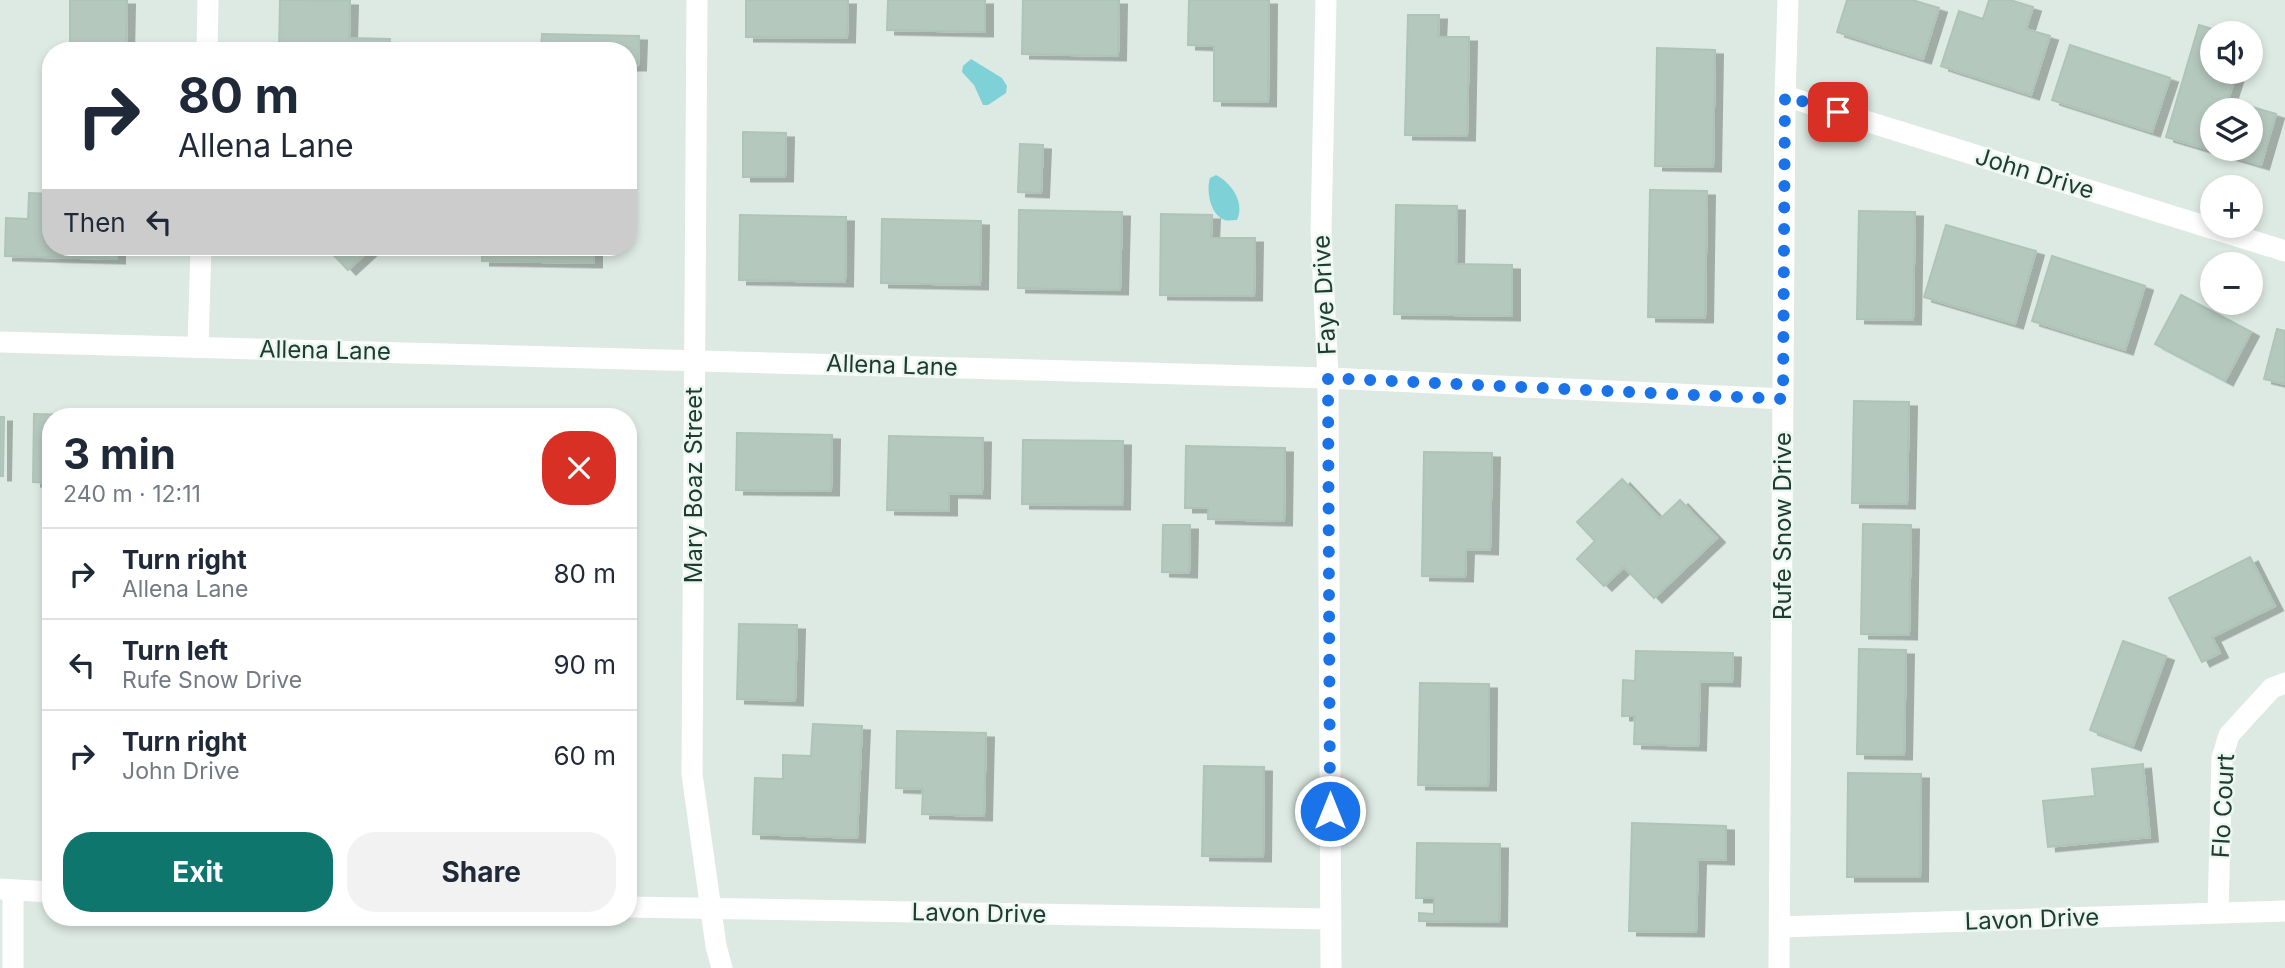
<!DOCTYPE html>
<html lang="en">
<head>
<meta charset="utf-8">
<style>
	:root { --surface:#fff; --page:#f2f2f3; --text:#1f2937; --muted:#747a83; --line:#e0e1e3; --accent:#0f766e }
	body { margin:0; font-family:Inter,sans-serif; background:var(--page); color:var(--text); height:100vh; display:flex; flex-direction:column; font-size:26px; white-space:nowrap }
	* { box-sizing:border-box; margin:0 }
	p { font-size:23px; color:var(--muted) }
	.icon { flex:none; width:38px; height:38px; fill:none; stroke:currentColor; stroke-width:2; stroke-linecap:round; stroke-linejoin:round }
	.map { position:relative; flex:1; overflow:hidden }
	.side { position:absolute; left:42px; top:408px; width:595px; height:518px; display:flex; flex-direction:column; background:var(--surface); border-radius:28px; box-shadow:0 4px 10px #0003 }
	.side>* { flex:none }
	.guide { position:absolute; left:42px; top:42px; width:595px; height:214px; border-radius:28px; box-shadow:0 4px 10px #0003; background:#fff; color:var(--text); overflow:hidden }
	.buttons { position:absolute; left:2200px; top:21px; display:grid; gap:14px }
	.buttons a { display:grid; place-items:center; width:63px; height:63px; border-radius:50%; background:var(--surface); box-shadow:0 4px 10px #0003; font-size:35px }
	.pin { position:absolute; display:grid; place-items:center; width:60px; height:60px; color:#fff; margin:-30px; border-radius:14px; box-shadow:0 4px 10px #0006 }
	.me { position:absolute; width:77px; margin:-38px; rotate:0deg; stroke-linejoin:round; filter:drop-shadow(0 0 5px #0008) }
	.turn { display:flex; align-items:center; gap:24px; height:147px; padding:0 21px; font-size:32px }
	.turn .icon { width:91px; height:91px; stroke-width:2.5 }
	.turn b { display:block; font-size:49px; line-height:60px }
	.then { display:flex; align-items:center; height:66px; padding:0 21px; background:#0003; gap:14px; font-size:26px }
	.round { display:grid; place-items:center; flex:none; width:74px; height:74px; border-radius:28px; background:var(--page) }
	.headline { display:flex; align-items:center; justify-content:space-between; height:119px; padding:0 21px }
	h1 { font-size:42px; font-weight:700; line-height:52px }
	.action { display:flex; gap:14px; margin-top:auto; padding:14px 21px }
	.action a { flex:1; height:80px; border-radius:28px; background:var(--accent); color:#fff; font-size:28px; font-weight:700; line-height:80px; text-align:center }
	.action a+a { background:var(--page); color:var(--text) }
	ul { padding:0; list-style:none }
	li { display:flex; align-items:center; gap:21px; height:91px; padding:0 21px; border-top:2px solid var(--line) }
	li div { flex:1 }
	li b { display:block; font-size:26px }
	li em { font-style:normal }
	.map>svg:first-child { display:block }
	.water { fill:#7ed1d6 }
	.building { fill:#b5c8be; stroke:#afc4b9; stroke-width:2; fill-rule:evenodd; filter:url(#shadow) }
	.lines { fill:none; stroke-linecap:round; stroke-linejoin:round }
	.minor { stroke:#fff; stroke-width:21 }
	.route { stroke:#1a73e8; stroke-width:12; stroke-dasharray:0 21.6 }
	.labels { text-anchor:middle; dominant-baseline:central; stroke-width:5; stroke-linejoin:round; paint-order:stroke }
	.street-label { font-size:24px; fill:#1d3b30; stroke:#edf7f1 }
</style>
</head>
<body>
<div class="map">
<svg width="2285" height="968" viewBox="0 0 2285 968">
	<defs>
		<filter id="shadow"><feDropShadow dx="8" dy="4.5" stdDeviation="0" flood-color="#0004"/></filter>
	</defs>
	<rect width="100%" height="100%" fill="#ddeae3"/>
	<!-- water -->
	<path class="water" d="M 971,59 L 1002,78 L 1007,86 L 1006,93 L 988,105 L 983,105 L 974,85 L 962,72 L 963,66 Z
		M 1216,175 C 1232,183 1245,203 1237,220 C 1235,220 1226,221 1225,220 C 1210,215 1206,190 1210,178 Z"/>
	<!-- building -->
	<path class="building" d="M 70,0 L 127,0 L 126,51 L 70,51 Z
		M 280,0 L 350,1 L 349,38 L 390,39 L 389,51 L 279,51 Z
		M 746,0 L 848,0 L 847,38 L 746,37 Z
		M 888,0 L 985,0 L 985,32 L 887,30 Z
		M 1023,0 L 1119,0 L 1118,56 L 1022,54 Z
		M 1189,0 L 1269,0 L 1268,102 L 1214,101 L 1214,46 L 1188,45 Z
		M 1847,0 L 1912,0 L 1939,8 L 1923,59 L 1837,32 Z
		M 1989,0 L 2010,0 L 2033,7 L 2026,29 L 2050,36 L 2031,95 L 1941,66 L 1959,11 L 1983,19 Z
		M 1408,15 L 1439,15 L 1438,37 L 1469,37 L 1467,136 L 1405,135 Z
		M 2199,25 L 2226,33 L 2212,33 L 2212,72 L 2237,72 L 2228,100 L 2276,114 L 2261,165 L 2166,137 ZM 2212,110 L 2250,110 L 2250,149 L 2212,149 Z
		M 542,34 L 639,36 L 638,66 L 628,66 L 628,51 L 541,51 Z
		M 2070,45 L 2170,78 L 2152,132 L 2052,100 Z
		M 1657,48 L 1715,50 L 1713,167 L 1655,166 Z
		M 743,132 L 786,133 L 785,177 L 743,177 Z
		M 1020,144 L 1043,145 L 1041,193 L 1018,192 Z
		M 1650,190 L 1707,191 L 1705,318 L 1648,317 Z
		M 29,193 L 51,194 L 51,247 L 117,247 L 117,259 L 5,256 L 6,218 L 28,219 Z
		M 1396,205 L 1457,206 L 1456,264 L 1512,265 L 1512,316 L 1394,314 Z
		M 1019,210 L 1122,212 L 1120,290 L 1018,288 Z
		M 1859,211 L 1915,212 L 1913,320 L 1857,319 Z
		M 1161,214 L 1212,215 L 1211,238 L 1255,238 L 1254,296 L 1160,295 Z
		M 740,215 L 846,217 L 845,282 L 739,280 Z
		M 882,219 L 981,221 L 980,285 L 881,283 Z
		M 1946,225 L 2036,251 L 2015,324 L 1924,297 Z
		M 326,247 L 373,247 L 348,270 Z
		M 482,247 L 594,247 L 594,263 L 482,261 Z
		M 2052,256 L 2145,286 L 2125,350 L 2032,321 Z
		M 2181,295 L 2251,332 L 2225,381 L 2155,344 Z
		M 2277,329 L 2285,331 L 2285,384 L 2264,379 Z
		M 1854,401 L 1909,402 L 1907,504 L 1852,503 Z
		M 34,414 L 129,416 L 51,416 L 51,483 L 33,482 Z
		M 0,417 L 4,417 L 3,476 L 0,476 Z
		M 737,433 L 832,435 L 831,491 L 736,490 Z
		M 889,436 L 983,438 L 982,494 L 949,493 L 949,511 L 887,510 Z
		M 1023,440 L 1123,441 L 1122,505 L 1022,504 Z
		M 1186,446 L 1285,448 L 1284,521 L 1208,519 L 1208,508 L 1185,508 Z
		M 1424,452 L 1492,453 L 1490,550 L 1466,549 L 1465,577 L 1422,576 Z
		M 1622,479 L 1660,519 L 1680,500 L 1717,538 L 1654,598 L 1624,567 L 1604,586 L 1577,559 L 1595,541 L 1577,522 Z
		M 1863,524 L 1911,525 L 1909,635 L 1861,634 Z
		M 1163,525 L 1190,525 L 1189,573 L 1162,572 Z
		M 2250,557 L 2275,606 L 2212,637 L 2220,653 L 2202,662 L 2169,598 Z
		M 739,624 L 797,625 L 795,701 L 737,699 Z
		M 2123,641 L 2166,656 L 2133,746 L 2090,730 Z
		M 1859,649 L 1906,650 L 1904,755 L 1857,754 Z
		M 1636,651 L 1733,653 L 1732,682 L 1700,681 L 1698,746 L 1634,744 L 1635,716 L 1622,716 L 1623,680 L 1635,681 Z
		M 1420,683 L 1489,684 L 1488,786 L 1418,785 Z
		M 813,724 L 862,726 L 857,838 L 753,834 L 755,778 L 783,779 L 783,755 L 811,756 Z
		M 897,731 L 986,733 L 984,816 L 922,814 L 923,789 L 896,788 Z
		M 2143,764 L 2150,837 L 2048,847 L 2043,801 L 2095,796 L 2092,769 Z
		M 1204,766 L 1264,767 L 1263,857 L 1202,856 Z
		M 1848,773 L 1921,774 L 1920,877 L 1847,877 Z
		M 1632,823 L 1726,826 L 1726,860 L 1698,859 L 1696,932 L 1629,931 Z
		M 1417,843 L 1500,844 L 1499,922 L 1419,921 L 1419,913 L 1434,914 L 1434,898 L 1416,898 Z"/>
	<g class="lines">
		<!-- minor -->
		<path class="minor" d="M 697,0 L 692,774 L 716,946 L 722,968
			M 1326,0 L 1321,231 L 1328,378 L 1331,968
			M 207,51 L 208,0
			M 1785,96 L 2285,251
			M 0,342 L 1328,378 L 1783,399
			M 198,347 L 201,247
			M 0,889 L 51,892
			M 628,907 L 1330,919
			M 2218,913 L 2222,758 L 2229,735 L 2272,688 L 2285,683
			M 1779,927 L 2285,911
			M 13,968 L 13,890
			M 1779,968 L 1785,96 L 1788,0"/>
	</g>
	<g class="lines">
		<!-- route -->
		<path class="route" d="M 1330,811 L 1328,378 L 1783,399 L 1785,96 L 1838,112"/>
	</g>
	<g class="labels">
		<!-- street labels -->
		<g class="street-label">
			<text transform="translate(2035 173) rotate(17)">John Drive</text>
			<text transform="translate(1324 295) rotate(-93)">Faye Drive</text>
			<text transform="translate(325 350) rotate(1)">Allena Lane</text>
			<text transform="translate(892 365) rotate(2)">Allena Lane</text>
			<text transform="translate(693 485) rotate(-90)">Mary Boaz Street</text>
			<text transform="translate(1782 526) rotate(-90)">Rufe Snow Drive</text>
			<text transform="translate(2223 806) rotate(-87)">Flo Court</text>
			<text transform="translate(979 913) rotate(1)">Lavon Drive</text>
			<text transform="translate(2032 919) rotate(-2)">Lavon Drive</text>
		</g>
	</g>
</svg>
<div class="buttons">
<a><svg class="icon" aria-label="sound" viewBox="0 0 24 24"><path d="M4 9h4l5-4v14l-5-4H4zM17 9q2 3 0 6"/></svg></a>
<a><svg class="icon" aria-label="layers" viewBox="0 0 24 24"><path d="M12 4l9 5-9 5-9-5zM3 14l9 5 9-5"/></svg></a>
<a>+</a>
<a>−</a>
</div>
<div class="pin" style="left:1838px;top:112px;background:#d93025"><svg class="icon" aria-label="arrive" viewBox="0 0 24 24"><path d="M6 21V4h12l-3 4 3 4H6"/></svg></div>
<svg class="me" style="left:1330px;top:811px" viewBox="-20 -20 40 40"><circle r="17" fill="#1a73e8" stroke="#fff" stroke-width="3"/><path d="M0-11L8 9 0 5-8 9z" fill="#fff"/></svg>
<div class="guide">
<div class="turn"><svg class="icon" aria-label="right" viewBox="0 0 24 24"><path d="M7 20v-9h11M14 6l5 5-5 5"/></svg><div><b>80 m</b>Allena Lane</div></div>
<div class="then">Then<svg class="icon" aria-label="left" viewBox="0 0 24 24"><path d="M17 20v-9H6M10 6l-5 5 5 5"/></svg></div>
</div>
<section class="side">
<div class="headline"><div><h1>3 min</h1><p>240 m · 12:11</p></div><a class="round" style="background:#d93025;color:#fff"><svg class="icon" aria-label="close" viewBox="0 0 24 24"><path d="M6 6l12 12M18 6L6 18"/></svg></a></div>
<ul>
<li><svg class="icon" aria-label="right" viewBox="0 0 24 24"><path d="M7 20v-9h11M14 6l5 5-5 5"/></svg><div><b>Turn right</b><p>Allena Lane</p></div><em>80 m</em></li>
<li><svg class="icon" aria-label="left" viewBox="0 0 24 24"><path d="M17 20v-9H6M10 6l-5 5 5 5"/></svg><div><b>Turn left</b><p>Rufe Snow Drive</p></div><em>90 m</em></li>
<li><svg class="icon" aria-label="right" viewBox="0 0 24 24"><path d="M7 20v-9h11M14 6l5 5-5 5"/></svg><div><b>Turn right</b><p>John Drive</p></div><em>60 m</em></li>
</ul>
<div class="action"><a>Exit</a><a>Share</a></div>
</section>
</div>
</body>
</html>
